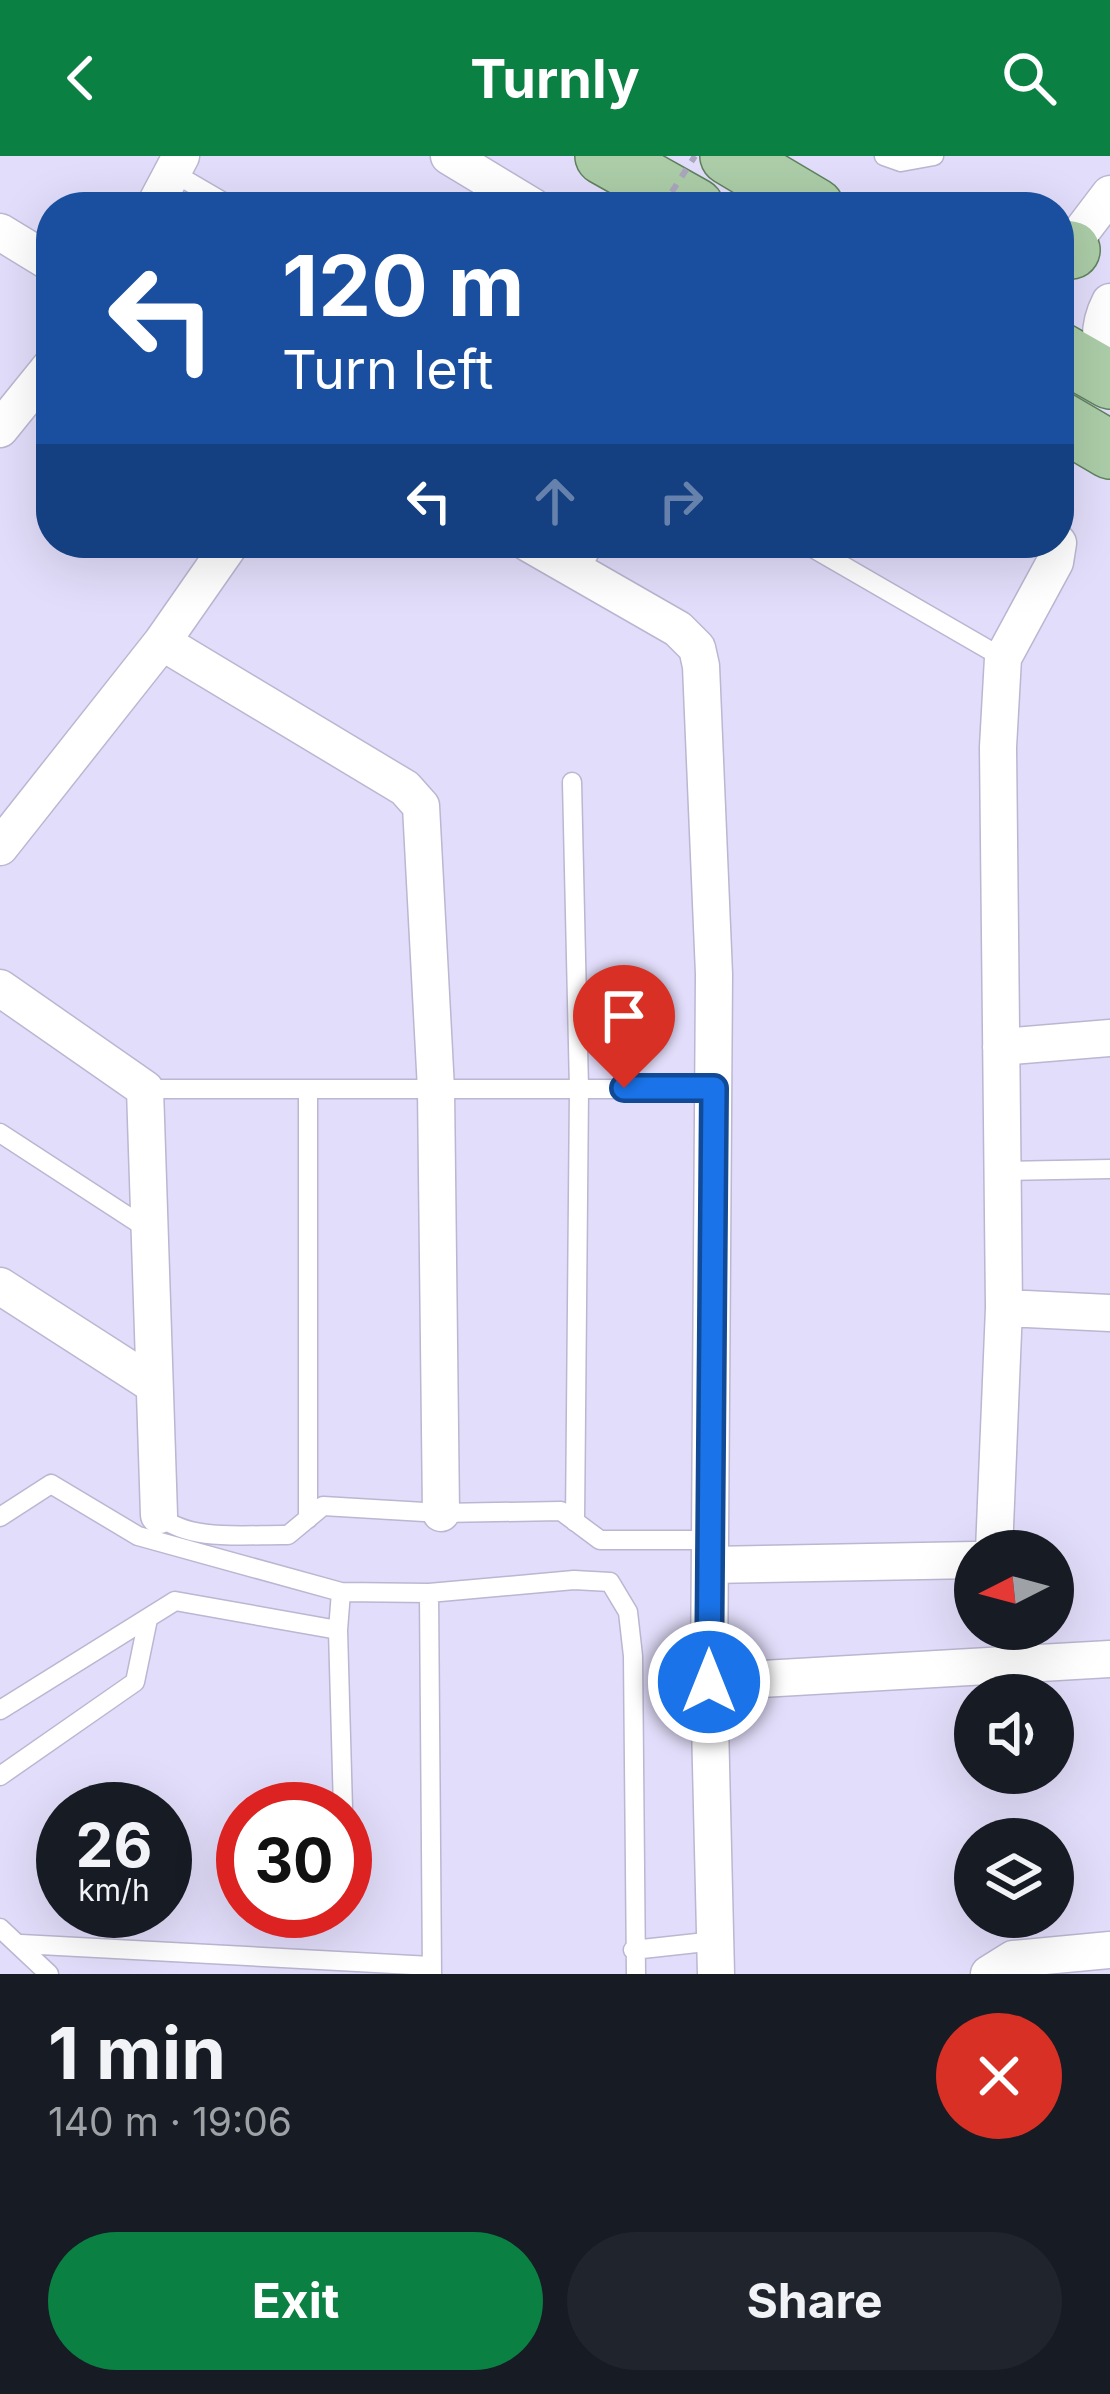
<!DOCTYPE html>
<html lang="en">
<head>
<meta charset="utf-8">
<style>
	:root { --surface:#171b24; --page:#20242c; --text:#f1f3f6; --muted:#9ea1a6; --accent:#0b8043 }
	body { margin:0; font-family:Inter,sans-serif; background:var(--page); color:var(--text); height:100vh; display:flex; flex-direction:column; font-size:45px; white-space:nowrap }
	* { box-sizing:border-box; margin:0 }
	p { font-size:39px; color:var(--muted) }
	.icon { flex:none; width:66px; height:66px; fill:none; stroke:currentColor; stroke-width:2; stroke-linecap:round; stroke-linejoin:round }
	.map { position:relative; height:1818px; overflow:hidden }
	.side { display:flex; flex-direction:column; background:var(--surface); flex:1 }
	.side>* { flex:none }
	.banner { position:absolute; left:36px; top:36px; width:1038px; height:366px; border-radius:48px; box-shadow:0 12px 48px #0002; background:#1a4fa0; color:#fff; overflow:hidden }
	.needle { width:78px; rotate:264deg }
	.buttons { position:absolute; left:954px; top:1374px; display:grid; gap:24px }
	.buttons a { display:grid; place-items:center; width:120px; height:120px; border-radius:50%; background:var(--surface); box-shadow:0 12px 48px #0002; font-size:60px }
	.speed { position:absolute; left:36px; top:1626px; display:flex; gap:24px; font-size:60px; font-weight:700; text-align:center }
	.speed>* { display:grid; place-content:center; width:156px; height:156px; border-radius:50%; background:var(--surface); box-shadow:0 12px 48px #0002; line-height:1 }
	.speed small { font-size:30px; font-weight:400 }
	.speed .limit { border:18px solid #d22; background:#fff; color:#111 }
	.pin { position:absolute; display:grid; place-items:center; width:102px; height:102px; color:#fff; margin:-123px -51px; border-radius:50% 50% 50% 0; rotate:-45deg; box-shadow:0 0 12px #0007 }
	.pin .icon { rotate:45deg }
	.me { position:absolute; width:132px; margin:-66px; rotate:0deg; stroke-linejoin:round; filter:drop-shadow(0 0 9px #0008) }
	.turn { display:flex; align-items:center; gap:42px; height:252px; padding:0 48px; font-size:54px }
	.turn .icon { width:156px; height:156px; stroke-width:2.5 }
	.turn b { display:block; font-size:84px; line-height:102px }
	.lanes { display:flex; align-items:center; height:114px; padding:0 48px; background:#0003; justify-content:center; gap:60px; direction:ltr }
	.lanes .off { opacity:.35 }
	.round { display:grid; place-items:center; flex:none; width:126px; height:126px; border-radius:63px; background:var(--page) }
	.head { display:flex; align-items:center; justify-content:space-between; height:204px; padding:0 48px }
	h1 { font-size:72px; font-weight:700; line-height:90px }
	.action { display:flex; gap:24px; margin-top:auto; padding:24px 48px }
	.action a { flex:1; height:138px; border-radius:72px; background:var(--accent); color:#fff; font-size:48px; font-weight:700; line-height:138px; text-align:center }
	.action a+a { background:var(--page); color:var(--text) }
	header { display:flex; justify-content:space-between; align-items:center; height:156px; padding:0 48px; background:var(--accent); color:#fff; font-size:54px; font-weight:700 }
	.map>svg:first-child { display:block }
	.lines { fill:none; stroke-linecap:round; stroke-linejoin:round }
	.service-casing { stroke:#bbb6d1; stroke-width:21 }
	.minor-casing { stroke:#bbb6d1; stroke-width:39 }
	.primary-casing { stroke:#5f825e; stroke-width:60 }
	.service { stroke:#fff; stroke-width:18 }
	.minor { stroke:#fff; stroke-width:36 }
	.primary { stroke:#accda8; stroke-width:57 }
	.path-bridge { stroke:#aaa6bd; stroke-width:6; stroke-dasharray:9 9; stroke-linecap:butt }
	.route-casing { stroke:#114b97; stroke-width:30 }
	.route { stroke:#1a73e8; stroke-width:21 }
</style>
</head>
<body>
<header><svg class="icon" aria-label="back" viewBox="0 0 24 24"><path d="M15 5l-7 7 7 7"/></svg>Turnly<svg class="icon" aria-label="search" viewBox="0 0 24 24"><circle cx="10" cy="10" r="6"/><path d="M15 15l6 6"/></svg></header>
<div class="map">
<svg width="1110" height="1818" viewBox="0 0 1110 1818">
	<rect width="100%" height="100%" fill="#e2ddfa"/>
	<g class="lines">
		<defs>
			<path id="service" d="M 884,0 L 901,6 L 934,0
				M 172,16 L 232,51
				M 804,387 L 1003,502
				M 579,416 L 595,387
				M 572,626 L 579,933 L 575,1366
				M 145,933 L 714,933
				M 0,977 L 149,1074
				M 1002,1015 L 1110,1013
				M 159,1359 C 189,1387 249,1378 288,1379 L 323,1350 L 441,1357 L 561,1355 L 600,1384 L 709,1384
				M 0,1361 L 51,1328 L 138,1380 L 341,1436
				M 308,1363 L 308,934
				M 429,1437 L 432,1818
				M 338,1474 L 343,1653
				M 0,1554 L 175,1445 L 338,1474 L 341,1436 L 429,1437 L 574,1424 L 610,1426 L 628,1456 L 633,1500 L 636,1818
				M 0,1620 L 135,1526 L 148,1463
				M 0,1772 L 49,1818
				M 21,1788 L 431,1810
				M 633,1794 L 715,1785"/>
			<path id="minor" d="M 449,0 L 533,51
				M 154,51 L 181,0
				M 0,76 L 51,107
				M 1059,105 L 1110,38
				M 1109,223 C 1100,195 1096,173 1110,146
				M 0,273 L 51,210
				M 528,387 L 678,473 L 697,492 L 701,510 L 714,818 L 709,1526 L 716,1818
				M 162,486 L 405,632 L 421,650 L 436,933 L 441,1357
				M 0,691 L 162,486 L 231,387
				M 0,832 L 145,933 L 159,1359
				M 1001,891 L 1110,882
				M 0,1130 L 154,1229
				M 1004,1152 L 1110,1157
				M 994,1395 L 1004,1152 L 998,591 L 1003,502 L 1055,406 L 1058,387
				M 710,1409 L 975,1404
				M 709,1526 L 1110,1503
				M 989,1818 L 1013,1803 L 1110,1794"/>
			<path id="primary" d="M 604,0 L 695,51
				M 729,0 L 815,51
				M 1059,92 L 1071,94
				M 1059,195 L 1110,224
				M 1059,264 L 1110,294"/>
		</defs>
		<!-- service casing -->
		<use href="#service" class="service-casing"/>
		<!-- minor casing -->
		<use href="#minor" class="minor-casing"/>
		<!-- primary casing -->
		<use href="#primary" class="primary-casing"/>
		<!-- service -->
		<use href="#service" class="service"/>
		<!-- minor -->
		<use href="#minor" class="minor"/>
		<!-- primary -->
		<use href="#primary" class="primary"/>
		<!-- path-bridge -->
		<path class="path-bridge" d="M 662,51 L 695,0"/>
	</g>
	<g class="lines">
		<defs>
			<path id="route" d="M 624,932 L 714,932 L 709,1526"/>
		</defs>
		<!-- route casing -->
		<use href="#route" class="route-casing"/>
		<!-- route -->
		<use href="#route" class="route"/>
	</g>
</svg>
<div class="buttons">
<a><svg class="needle" viewBox="-14 -14 28 28"><path d="M0-13l5 13h-10z" fill="#e53935"/><path d="M0 13l5-13h-10z" fill="#9ea1a6"/></svg></a>
<a><svg class="icon" aria-label="sound" viewBox="0 0 24 24"><path d="M4 9h4l5-4v14l-5-4H4zM17 9q2 3 0 6"/></svg></a>
<a><svg class="icon" aria-label="layers" viewBox="0 0 24 24"><path d="M12 4l9 5-9 5-9-5zM3 14l9 5 9-5"/></svg></a>
</div>
<div class="speed"><div>26<small>km/h</small></div><div class="limit">30</div></div>
<div class="pin" style="left:624px;top:932px;background:#d93025"><svg class="icon" aria-label="arrive" viewBox="0 0 24 24"><path d="M6 21V4h12l-3 4 3 4H6"/></svg></div>
<svg class="me" style="left:709px;top:1526px" viewBox="-20 -20 40 40"><circle r="17" fill="#1a73e8" stroke="#fff" stroke-width="3"/><path d="M0-11L8 9 0 5-8 9z" fill="#fff"/></svg>
<div class="banner">
<div class="turn"><svg class="icon" aria-label="left" viewBox="0 0 24 24"><path d="M17 20v-9H6M10 6l-5 5 5 5"/></svg><div><b>120 m</b>Turn left</div></div>
<div class="lanes"><svg class="icon" aria-label="left" viewBox="0 0 24 24"><path d="M17 20v-9H6M10 6l-5 5 5 5"/></svg><svg class="icon off" aria-label="ahead" viewBox="0 0 24 24"><path d="M12 20V5M6 11l6-6 6 6"/></svg><svg class="icon off" aria-label="right" viewBox="0 0 24 24"><path d="M7 20v-9h11M14 6l5 5-5 5"/></svg></div>
</div>
</div>
<section class="side">
<div class="head"><div><h1>1 min</h1><p>140 m · 19:06</p></div><a class="round" style="background:#d93025;color:#fff"><svg class="icon" aria-label="close" viewBox="0 0 24 24"><path d="M6 6l12 12M18 6L6 18"/></svg></a></div>
<div class="action"><a>Exit</a><a>Share</a></div>
</section>
</body>
</html>
